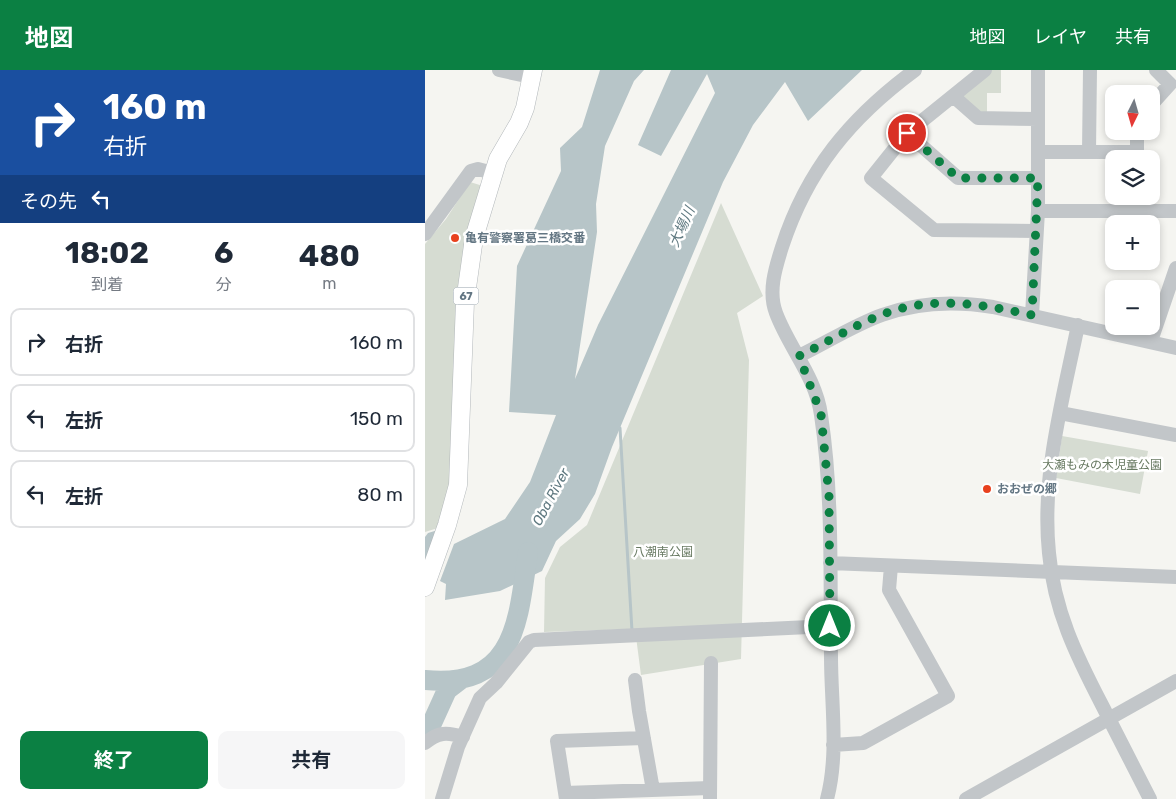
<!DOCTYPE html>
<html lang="ja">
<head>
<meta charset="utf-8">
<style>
	:root { --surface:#fff; --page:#f6f6f7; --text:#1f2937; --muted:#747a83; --line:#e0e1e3; --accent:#0b8043 }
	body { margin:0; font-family:Rubik,"Noto Sans JP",sans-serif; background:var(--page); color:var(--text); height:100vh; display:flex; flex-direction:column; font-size:19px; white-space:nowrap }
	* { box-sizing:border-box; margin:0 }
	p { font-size:16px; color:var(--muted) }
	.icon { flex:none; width:28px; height:28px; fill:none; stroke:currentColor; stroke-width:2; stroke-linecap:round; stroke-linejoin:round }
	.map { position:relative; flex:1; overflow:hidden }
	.details { display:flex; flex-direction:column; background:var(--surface); width:425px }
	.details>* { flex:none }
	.guide { background:#1a4fa0; color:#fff; overflow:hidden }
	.needle { width:32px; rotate:185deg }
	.fabs { position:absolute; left:680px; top:15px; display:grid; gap:10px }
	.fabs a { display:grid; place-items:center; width:55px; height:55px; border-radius:10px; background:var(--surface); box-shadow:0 2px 8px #0003; font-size:25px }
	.pin { position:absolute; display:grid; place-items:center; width:42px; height:42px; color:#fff; margin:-21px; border:2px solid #fff; border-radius:50%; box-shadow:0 1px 5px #0007 }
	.me { position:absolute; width:55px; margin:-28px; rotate:0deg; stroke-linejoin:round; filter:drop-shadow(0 0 4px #0008) }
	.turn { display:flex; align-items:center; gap:18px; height:105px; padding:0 20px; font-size:22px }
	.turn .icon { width:65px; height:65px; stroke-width:2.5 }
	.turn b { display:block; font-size:35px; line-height:42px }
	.then { display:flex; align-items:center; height:48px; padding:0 20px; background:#0003; gap:10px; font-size:19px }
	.eta { display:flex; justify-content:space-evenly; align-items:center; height:85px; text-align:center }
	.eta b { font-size:30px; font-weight:700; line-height:35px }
	.button { display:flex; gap:10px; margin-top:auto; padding:10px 20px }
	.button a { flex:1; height:58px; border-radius:10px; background:var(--accent); color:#fff; font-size:20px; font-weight:700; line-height:58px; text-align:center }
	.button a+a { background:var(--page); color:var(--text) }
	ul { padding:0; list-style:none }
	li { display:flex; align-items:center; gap:15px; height:68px; margin:0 10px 8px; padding:0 10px; border:2px solid var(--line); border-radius:10px }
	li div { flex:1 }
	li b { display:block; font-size:19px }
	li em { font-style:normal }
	header { display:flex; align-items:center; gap:30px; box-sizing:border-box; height:70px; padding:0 25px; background:var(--accent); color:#fff }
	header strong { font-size:24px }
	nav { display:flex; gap:28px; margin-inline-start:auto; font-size:18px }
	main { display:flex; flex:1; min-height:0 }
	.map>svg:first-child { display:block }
	.green { fill:#d6dcd2 }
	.water { fill:#b7c5c8 }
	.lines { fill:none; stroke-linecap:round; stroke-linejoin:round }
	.stream { stroke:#b7c5c8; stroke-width:3 }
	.river { stroke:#b7c5c8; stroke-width:20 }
	.major-casing { stroke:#b3b8bb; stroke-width:19 }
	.minor { stroke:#c2c6c9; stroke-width:14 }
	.major { stroke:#fff; stroke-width:18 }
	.route { stroke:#0b8043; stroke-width:9; stroke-dasharray:0 16.2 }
	.poi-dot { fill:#e8411e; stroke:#fff; stroke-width:2 }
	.labels { text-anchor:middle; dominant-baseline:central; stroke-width:5; stroke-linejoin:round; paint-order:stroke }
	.shield { fill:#fff; stroke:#929fa8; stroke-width:1 }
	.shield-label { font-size:11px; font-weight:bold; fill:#637683 }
	.poi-label { font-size:12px; font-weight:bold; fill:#637683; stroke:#fff; text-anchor:start }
	.park-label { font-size:12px; fill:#687a62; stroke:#fff }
	.water-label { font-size:14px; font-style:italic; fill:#5f7980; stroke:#fff }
</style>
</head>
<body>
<header>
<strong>地図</strong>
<nav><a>地図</a><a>レイヤ</a><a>共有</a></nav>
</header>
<main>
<section class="details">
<div class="guide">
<div class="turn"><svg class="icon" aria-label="right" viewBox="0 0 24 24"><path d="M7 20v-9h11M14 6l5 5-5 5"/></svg><div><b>160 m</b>右折</div></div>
<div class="then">その先<svg class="icon" aria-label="left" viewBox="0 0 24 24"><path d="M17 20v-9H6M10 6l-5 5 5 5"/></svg></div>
</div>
<div class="eta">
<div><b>18:02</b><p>到着</p></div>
<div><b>6</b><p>分</p></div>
<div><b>480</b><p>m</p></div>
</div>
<ul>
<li><svg class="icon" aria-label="right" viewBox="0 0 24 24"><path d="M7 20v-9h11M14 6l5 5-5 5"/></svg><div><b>右折</b></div><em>160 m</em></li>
<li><svg class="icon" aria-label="left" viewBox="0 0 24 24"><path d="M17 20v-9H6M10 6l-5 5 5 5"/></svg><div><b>左折</b></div><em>150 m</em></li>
<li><svg class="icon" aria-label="left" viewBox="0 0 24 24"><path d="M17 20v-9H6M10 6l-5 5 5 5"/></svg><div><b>左折</b></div><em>80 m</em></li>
</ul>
<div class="button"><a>終了</a><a>共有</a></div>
</section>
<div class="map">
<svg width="751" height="729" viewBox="0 0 751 729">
	<rect width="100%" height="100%" fill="#f5f5f1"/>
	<!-- green -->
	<path class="green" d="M 566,0 L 576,0 L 576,23 L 562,23 L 562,45 L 556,46 L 538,29 L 539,23 Z
		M 45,112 L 58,116 L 31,402 L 16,457 L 0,462 L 0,174 L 21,149 Z
		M 296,133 L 338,226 L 312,243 L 324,290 L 316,589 L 216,605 L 210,559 L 119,562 L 120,508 L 135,477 L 162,455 Z
		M 637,366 L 723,381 L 715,424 L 631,408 Z"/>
	<!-- water -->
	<path class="water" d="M 175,0 L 219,0 L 209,11 L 180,76 L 171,134 L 172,162 L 150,309 L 173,255 L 290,23 L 282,4 L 236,86 L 213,75 L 246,0 L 437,0 L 383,51 L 360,12 L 328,55 L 298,112 L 187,377 L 170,424 L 155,449 L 131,471 L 117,501 L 75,521 L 20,530 L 21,514 L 15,511 L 29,474 L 80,449 L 105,412 L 131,345 L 84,342 L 92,196 L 136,101 L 135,78 L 157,57 Z
		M 13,460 L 0,495 L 0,467 L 3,463 Z"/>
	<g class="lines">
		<!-- stream -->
		<path class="stream" d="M 195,358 L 207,561"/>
		<!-- river -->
		<path class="river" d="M 0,610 C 91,619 93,551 103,482
			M 0,660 L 7,653 L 22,620 L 35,610"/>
		<defs>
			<path id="major" d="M 0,517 L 22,455 L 33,415 L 40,232 L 49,168 L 73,89 L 94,53 L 100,38 L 108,0"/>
		</defs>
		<!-- major casing -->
		<use href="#major" class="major-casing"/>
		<!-- minor -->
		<path class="minor" d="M 74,0 L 106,7
			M 560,0 L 482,63 L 446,108 L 509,160 L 611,161
			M 528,26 L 553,48 L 613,49
			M 726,35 L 745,14 L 731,0
			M 712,61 L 712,89
			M 482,63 L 533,108 L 613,108
			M 613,82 L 712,82
			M 664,82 L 665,0
			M 712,126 L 712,140
			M 613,141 L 751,141
			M 0,164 L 46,101 L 53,99 L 68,103
			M 607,245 L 613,141 L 613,0
			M 653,255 C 638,329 616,406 624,483 C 629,540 651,585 677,635 C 693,666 709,698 725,729
			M 726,271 L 751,198
			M 374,286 C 401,273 429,255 457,245 C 493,232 531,231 568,237 L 751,278
			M 635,343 L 751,365
			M 405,493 L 751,507
			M 210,610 L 214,641 L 228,720
			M 0,673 C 13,662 22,662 38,667
			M 408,675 L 438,673 L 523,626 L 464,520 L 466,496
			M 140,723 L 285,718
			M 17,729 L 33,677 L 55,628 L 71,613 L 104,572 L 109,570 L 405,556
			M 141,729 L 132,671 L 219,668
			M 285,729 L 286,593
			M 402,729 C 414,684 406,633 406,587 C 405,506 408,424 396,345 C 391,307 364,278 351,243 C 343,222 350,199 357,177 C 382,100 425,48 490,0
			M 541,729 L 751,611"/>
		<!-- major -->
		<use href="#major" class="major"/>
	</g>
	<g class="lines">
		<!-- route -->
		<path class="route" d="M 405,556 L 404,426 L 396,344 L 374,286 C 401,273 428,256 456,245 C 506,225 556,234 607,245 L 613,108 L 533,108 L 482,63"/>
	</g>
	<!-- markers -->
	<g class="poi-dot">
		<circle cx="30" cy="168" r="5"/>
		<circle cx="562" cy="419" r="5"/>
	</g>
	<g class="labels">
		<!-- shield labels -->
		<rect class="shield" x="28.5" y="217.5" width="25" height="17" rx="4"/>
		<g class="shield-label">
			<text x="41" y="226">67</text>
		</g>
		<!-- poi labels -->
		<g class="poi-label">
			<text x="40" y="168">亀有警察署葛三橋交番</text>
			<text x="572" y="419">おおぜの郷</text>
		</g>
		<!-- park labels -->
		<g class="park-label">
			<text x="677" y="395">大瀬もみの木児童公園</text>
			<text x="238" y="482">八潮南公園</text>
		</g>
		<!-- water labels -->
		<g class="water-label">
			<text transform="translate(257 157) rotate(-66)">大場川</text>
			<text transform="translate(126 427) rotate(-62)">Oba River</text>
		</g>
	</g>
</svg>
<div class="fabs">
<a><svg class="needle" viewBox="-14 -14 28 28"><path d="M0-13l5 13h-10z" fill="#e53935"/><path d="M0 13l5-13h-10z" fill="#747a83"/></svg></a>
<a><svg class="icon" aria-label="layers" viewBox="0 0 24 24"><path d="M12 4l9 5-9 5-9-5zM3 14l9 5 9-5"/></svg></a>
<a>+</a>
<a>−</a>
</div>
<div class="pin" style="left:482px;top:63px;background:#d93025"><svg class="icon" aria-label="arrive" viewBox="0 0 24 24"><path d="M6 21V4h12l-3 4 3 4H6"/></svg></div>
<svg class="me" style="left:405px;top:556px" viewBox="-20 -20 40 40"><circle r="17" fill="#0b8043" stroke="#fff" stroke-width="3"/><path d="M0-11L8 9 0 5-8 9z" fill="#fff"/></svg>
</div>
</main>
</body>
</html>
